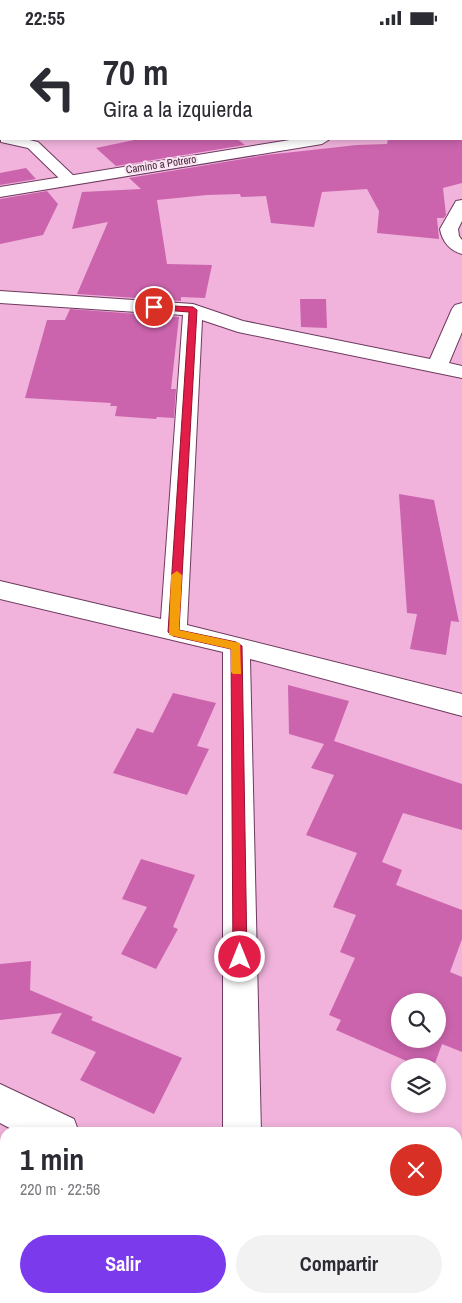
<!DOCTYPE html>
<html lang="es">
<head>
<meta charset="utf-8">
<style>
	:root { --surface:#fff; --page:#f2f2f3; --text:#2b2b33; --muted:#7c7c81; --accent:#7c3aed }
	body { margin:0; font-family:"Archivo Narrow",sans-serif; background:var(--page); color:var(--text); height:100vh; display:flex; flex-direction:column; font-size:19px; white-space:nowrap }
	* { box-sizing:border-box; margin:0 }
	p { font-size:16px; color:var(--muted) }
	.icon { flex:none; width:28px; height:28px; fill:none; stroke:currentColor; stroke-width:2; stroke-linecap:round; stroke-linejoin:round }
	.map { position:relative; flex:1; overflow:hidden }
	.drawer { position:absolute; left:0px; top:1092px; width:462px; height:176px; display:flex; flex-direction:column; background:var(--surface); border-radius:15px 15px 0 0; box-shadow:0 2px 8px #0003 }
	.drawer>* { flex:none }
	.banner { position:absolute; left:0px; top:0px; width:462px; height:105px; box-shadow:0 2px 8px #0003; background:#fff; color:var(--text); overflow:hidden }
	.fabs { position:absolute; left:391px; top:958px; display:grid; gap:10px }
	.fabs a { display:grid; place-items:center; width:55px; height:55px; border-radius:50%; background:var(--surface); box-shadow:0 2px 8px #0003; font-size:25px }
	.pin { position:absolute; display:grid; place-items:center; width:42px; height:42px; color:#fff; margin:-21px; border:2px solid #fff; border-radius:50%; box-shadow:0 1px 5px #0007 }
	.me { position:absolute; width:55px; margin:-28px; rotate:0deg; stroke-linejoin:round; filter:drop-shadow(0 0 4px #0008) }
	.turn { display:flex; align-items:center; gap:18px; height:105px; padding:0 20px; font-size:22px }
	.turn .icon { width:65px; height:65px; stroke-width:2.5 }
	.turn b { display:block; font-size:35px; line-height:42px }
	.round { display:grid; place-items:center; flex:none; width:52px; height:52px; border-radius:26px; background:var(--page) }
	.head { display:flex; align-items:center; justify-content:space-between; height:85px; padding:0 20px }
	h1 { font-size:30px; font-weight:800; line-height:38px }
	.primary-button { display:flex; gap:10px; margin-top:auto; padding:10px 20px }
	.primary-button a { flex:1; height:58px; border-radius:30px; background:var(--accent); color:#fff; font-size:20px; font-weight:800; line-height:58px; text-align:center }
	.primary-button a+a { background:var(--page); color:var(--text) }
	.status { display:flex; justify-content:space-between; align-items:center; height:35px; padding:0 25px; background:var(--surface); direction:ltr }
	.status svg { height:14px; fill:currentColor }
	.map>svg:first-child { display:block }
	.building { fill:#cb64ad; fill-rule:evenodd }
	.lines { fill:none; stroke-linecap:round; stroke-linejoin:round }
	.minor-casing { stroke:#6e3a5f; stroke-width:2 }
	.tertiary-casing { stroke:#6e3a5f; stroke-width:2 }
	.minor { fill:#fff; fill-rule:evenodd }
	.tertiary { fill:#fff; fill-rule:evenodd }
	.route { fill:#e11d48; stroke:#92132f }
	.slow { fill:#f59e0b }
	.labels { text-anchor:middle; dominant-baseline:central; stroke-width:4; stroke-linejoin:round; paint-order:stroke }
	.far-street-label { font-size:11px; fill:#452c3d; stroke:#fbe1f1 }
</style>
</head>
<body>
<div class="status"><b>22:55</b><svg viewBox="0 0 49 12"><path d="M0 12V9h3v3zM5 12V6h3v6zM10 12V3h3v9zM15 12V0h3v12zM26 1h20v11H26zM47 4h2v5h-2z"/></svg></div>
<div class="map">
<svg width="462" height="1268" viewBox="0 0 462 1268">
	<rect width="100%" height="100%" fill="#f1b3dc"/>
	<!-- building -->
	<path class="building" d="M 139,104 L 237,104 L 245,110 L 116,131 L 96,113 Z
		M 388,104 L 462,104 L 462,148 L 443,153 L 446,180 L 444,183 L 437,183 L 439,204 L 377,198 L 379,176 L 367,154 L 322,157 L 314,192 L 271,188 L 266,161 L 241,162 L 240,159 L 207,160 L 157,165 L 167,229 L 212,230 L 205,263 L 181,262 L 181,266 L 77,259 L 108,187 L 72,194 L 82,157 L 141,154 L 129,143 L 266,120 L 357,110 L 387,109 Z
		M 26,133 L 36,144 L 0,150 L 0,138 Z
		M 47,156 L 58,169 L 43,200 L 0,209 L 0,164 Z
		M 300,264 L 326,264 L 327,293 L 301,292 Z
		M 70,274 L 179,282 L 171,354 L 176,354 L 174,383 L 157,382 L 156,384 L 115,381 L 117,371 L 110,371 L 111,368 L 25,363 L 47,285 L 65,285 Z
		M 399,459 L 434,465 L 459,587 L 451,586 L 446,620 L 410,614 L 417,579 L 407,578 Z
		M 288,650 L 349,666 L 334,706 L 462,749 L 462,795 L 403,778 L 382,827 L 402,835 L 396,850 L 462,875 L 462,904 L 450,937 L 462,942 L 462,1017 L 442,1009 L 434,1031 L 418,1031 L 336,995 L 341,985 L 329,980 L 355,923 L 340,917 L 356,880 L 333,872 L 357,818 L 306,800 L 334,740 L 311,733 L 324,709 L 289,699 ZM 400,966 L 438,966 L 438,1004 L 400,1004 Z
		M 173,658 L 216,668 L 197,711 L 209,714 L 187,760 L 113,738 L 137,693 L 153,698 Z
		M 141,824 L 195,840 L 173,892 L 178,894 L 156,934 L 121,919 L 147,872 L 122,864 Z
		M 31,926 L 30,955 L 93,982 L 91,985 L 182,1023 L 154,1079 L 80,1045 L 96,1017 L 51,998 L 62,978 L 0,985 L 0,929 Z"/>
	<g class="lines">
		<defs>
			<path id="minor" d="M 461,38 L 462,38 L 462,47 L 461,47 Z
				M 1,101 L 1,104 L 25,104 L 38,107 L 77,144 L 75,147 L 63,147 L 28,113 L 1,107 Z
				M 462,165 L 462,186 L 458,194 L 459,201 L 462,205 L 462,219 C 450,216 442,206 440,194 L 456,166 Z
				M 0,256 L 193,269 L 243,286 L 430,324 L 452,274 L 455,270 L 462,268 L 462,297 L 449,328 L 462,331 L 462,343 L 238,297 L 202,285 L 187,590 L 462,659 L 462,681 L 250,624 L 261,1098 L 223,1098 L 223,617 L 0,564 L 0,546 L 161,584 L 183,280 L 0,268 Z
				M 0,1049 L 74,1084 L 79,1098 L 19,1098 L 0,1088 Z
				M 374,1264 L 422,1264 L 424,1268 L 376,1268 Z"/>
			<path id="tertiary" d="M 461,76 L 462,76 L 462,84 L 461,84 Z
				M 296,104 L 330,104 L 322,109 L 0,162 L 0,152 Z"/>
		</defs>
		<!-- minor casing -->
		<use href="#minor" class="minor-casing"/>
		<!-- tertiary casing -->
		<use href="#tertiary" class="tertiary-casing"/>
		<!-- minor -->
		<use href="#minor" class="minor"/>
		<!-- tertiary -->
		<use href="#tertiary" class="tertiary"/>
	</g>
	<!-- route -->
	<path class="route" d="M 154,270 L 193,272 L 197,275 L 179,595 L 236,607 L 242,611 L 247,922 L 245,927 L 240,929 L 235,927 L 233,922 L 231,614 L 173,601 L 168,597 L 189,277 L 151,274 L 151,270 Z"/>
	<!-- slow -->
	<path class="slow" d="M 177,536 L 182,540 L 179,595 L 240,608 L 241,639 L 233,639 L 231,637 L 231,614 L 169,600 L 171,540 Z"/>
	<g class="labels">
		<!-- far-street labels -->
		<g class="far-street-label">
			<text transform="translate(161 129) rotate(-9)">Camino a Potrero</text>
		</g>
	</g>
</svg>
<div class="fabs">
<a><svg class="icon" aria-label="search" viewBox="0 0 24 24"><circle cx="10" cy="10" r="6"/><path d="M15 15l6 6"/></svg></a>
<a><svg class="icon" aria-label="layers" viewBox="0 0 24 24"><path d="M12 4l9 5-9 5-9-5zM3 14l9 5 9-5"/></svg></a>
</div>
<div class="pin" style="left:154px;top:272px;background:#d93025"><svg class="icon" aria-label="arrive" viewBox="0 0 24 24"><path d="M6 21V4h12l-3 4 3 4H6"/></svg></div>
<svg class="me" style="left:240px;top:922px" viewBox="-20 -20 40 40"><circle r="17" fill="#e11d48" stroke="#fff" stroke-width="3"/><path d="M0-11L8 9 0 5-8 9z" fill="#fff"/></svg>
<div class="banner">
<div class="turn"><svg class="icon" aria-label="left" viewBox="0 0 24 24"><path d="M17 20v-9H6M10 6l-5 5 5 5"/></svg><div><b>70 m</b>Gira a la izquierda</div></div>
</div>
<section class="drawer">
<div class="head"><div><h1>1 min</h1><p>220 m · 22:56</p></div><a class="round" style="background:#d93025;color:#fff"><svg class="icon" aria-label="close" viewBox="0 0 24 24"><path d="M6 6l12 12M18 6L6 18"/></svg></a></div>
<div class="primary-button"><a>Salir</a><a>Compartir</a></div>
</section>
</div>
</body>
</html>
